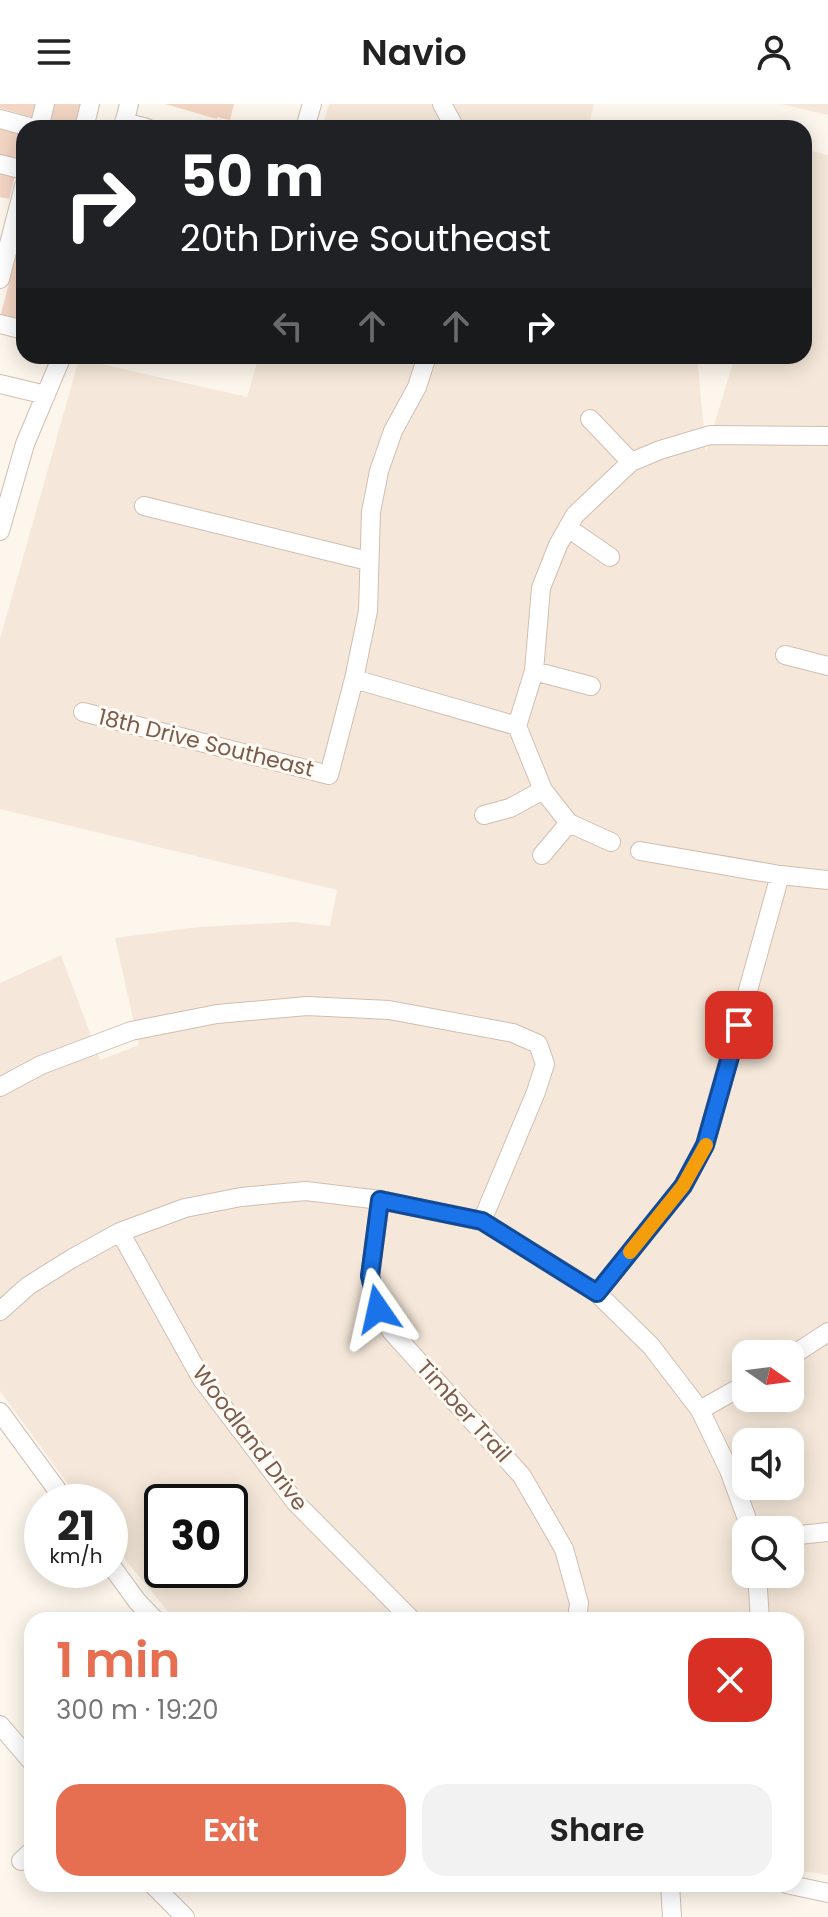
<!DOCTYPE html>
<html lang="en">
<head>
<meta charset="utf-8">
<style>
	:root { --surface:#fff; --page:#f2f2f2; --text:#222; --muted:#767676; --accent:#e76f51 }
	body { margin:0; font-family:Poppins,sans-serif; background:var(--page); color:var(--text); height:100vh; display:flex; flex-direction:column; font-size:30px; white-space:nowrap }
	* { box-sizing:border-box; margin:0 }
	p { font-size:26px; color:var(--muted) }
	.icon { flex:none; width:44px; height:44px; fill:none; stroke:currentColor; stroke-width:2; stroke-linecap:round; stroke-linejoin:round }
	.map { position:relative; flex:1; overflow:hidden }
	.details { position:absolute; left:24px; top:1508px; width:780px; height:280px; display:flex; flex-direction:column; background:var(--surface); border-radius:24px; box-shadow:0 4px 20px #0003 }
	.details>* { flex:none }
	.hud { position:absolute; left:16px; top:16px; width:796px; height:244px; border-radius:24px; box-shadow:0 4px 20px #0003; background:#202124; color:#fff; overflow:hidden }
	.needle { width:52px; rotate:104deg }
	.fabs { position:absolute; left:732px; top:1236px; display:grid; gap:16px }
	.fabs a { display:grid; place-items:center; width:72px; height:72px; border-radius:16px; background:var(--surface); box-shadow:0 4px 20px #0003; font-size:40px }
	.speed { position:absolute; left:24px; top:1380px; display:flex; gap:16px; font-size:40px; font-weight:700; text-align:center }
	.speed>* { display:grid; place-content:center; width:104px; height:104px; border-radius:50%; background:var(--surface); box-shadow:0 4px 20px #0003; line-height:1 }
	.speed small { font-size:20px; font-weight:400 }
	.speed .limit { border:4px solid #111; border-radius:12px; background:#fff; color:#111 }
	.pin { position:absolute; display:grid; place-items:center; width:68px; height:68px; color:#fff; margin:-34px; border-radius:16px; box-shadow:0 4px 12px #0006 }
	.me { position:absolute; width:88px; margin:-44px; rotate:349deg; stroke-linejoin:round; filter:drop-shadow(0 0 6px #0008) }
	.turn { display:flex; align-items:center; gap:28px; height:168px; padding:0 32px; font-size:36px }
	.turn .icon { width:104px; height:104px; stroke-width:2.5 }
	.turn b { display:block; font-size:56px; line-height:68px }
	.lanes { display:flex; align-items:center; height:76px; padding:0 32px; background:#0003; justify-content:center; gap:40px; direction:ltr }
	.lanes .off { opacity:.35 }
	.round { display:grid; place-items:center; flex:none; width:84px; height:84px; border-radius:24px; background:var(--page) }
	.summary { display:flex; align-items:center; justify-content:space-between; height:136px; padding:0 32px }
	h1 { font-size:48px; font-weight:600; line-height:60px; color:var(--accent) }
	.primary-button { display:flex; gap:16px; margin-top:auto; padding:16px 32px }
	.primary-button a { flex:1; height:92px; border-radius:24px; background:var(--accent); color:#fff; font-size:32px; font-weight:600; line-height:92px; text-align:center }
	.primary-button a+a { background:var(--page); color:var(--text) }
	header { display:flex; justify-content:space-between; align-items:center; height:104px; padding:0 32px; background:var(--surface); font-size:36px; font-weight:600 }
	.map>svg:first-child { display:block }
	.residential { fill:#f5e8da; fill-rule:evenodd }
	.building { fill:#f3d5c3 }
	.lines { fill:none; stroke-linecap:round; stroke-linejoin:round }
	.minor-casing { stroke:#d1beb0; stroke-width:20 }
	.minor { stroke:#fff; stroke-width:18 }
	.route-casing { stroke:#114b97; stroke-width:20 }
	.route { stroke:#1a73e8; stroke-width:14 }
	.slow { stroke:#f59e0b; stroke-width:14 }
	.labels { text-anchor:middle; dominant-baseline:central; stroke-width:6; stroke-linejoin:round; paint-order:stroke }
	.street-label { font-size:22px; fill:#7a5c4d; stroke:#fffaf3 }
</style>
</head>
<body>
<header><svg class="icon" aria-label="menu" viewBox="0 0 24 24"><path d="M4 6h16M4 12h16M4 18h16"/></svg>Navio<svg class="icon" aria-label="person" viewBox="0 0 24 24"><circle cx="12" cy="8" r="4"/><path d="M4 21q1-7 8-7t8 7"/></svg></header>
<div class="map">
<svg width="828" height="1813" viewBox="0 0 828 1813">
	<rect width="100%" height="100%" fill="#fdf6ec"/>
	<!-- residential -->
	<path class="residential" d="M 329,0 L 594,0 L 588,24 L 322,24 Z
		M 781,0 L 828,0 L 828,11 Z
		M 804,45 L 828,51 L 828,1771 L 796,1766 L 796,1516 L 175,1516 L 110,1437 L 110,1398 L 81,1398 L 0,1287 L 0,879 L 61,851 L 100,956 L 139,941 L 115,834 L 198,823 L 293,818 L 330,822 L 337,786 L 0,705 L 0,535 L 79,255 L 247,293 L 259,252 L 697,252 L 706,348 L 735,252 L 804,252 ZM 746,1250 L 790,1250 L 790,1294 L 746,1294 ZM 746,1338 L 790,1338 L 790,1382 L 746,1382 ZM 162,1398 L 230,1398 L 230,1466 L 162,1466 ZM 746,1426 L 790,1426 L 790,1470 L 746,1470 Z"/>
	<!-- building -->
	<path class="building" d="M 0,0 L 35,0 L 32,13 L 0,4 Z
		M 55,0 L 83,0 L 77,24 L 49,24 Z
		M 165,0 L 234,0 L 230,16 L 217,13 L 217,15 Z
		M 0,25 L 24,31 L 18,57 L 0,53 Z
		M 0,68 L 15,72 L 9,95 L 0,93 Z
		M 23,125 L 24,125 L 24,216 L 1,210 Z"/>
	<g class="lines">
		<defs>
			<path id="minor" d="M 442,0 L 455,24
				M 0,15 L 33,24
				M 124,18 L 147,24
				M 39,24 L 45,0
				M 84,24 L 90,0
				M 123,24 L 129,0
				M 305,24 L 312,0
				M 0,60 L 24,66
				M 0,175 L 24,82
				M 0,220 L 24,226
				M 0,280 L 46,291
				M 590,315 L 631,358
				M 144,402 L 368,457
				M 568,424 L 610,453
				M 0,427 L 25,340 L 62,252
				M 785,551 L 828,562
				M 534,567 L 591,582
				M 354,575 L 517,622
				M 83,608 L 329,671 L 354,575 L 368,507 L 371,408 L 379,367 L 393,327 L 417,283 L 427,252
				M 517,622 L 534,567 L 541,484 L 558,441 L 575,411 L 631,358 L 660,346 L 710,331 L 828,332
				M 517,622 L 543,686 L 569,719 L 611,738
				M 484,711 L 510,704 L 543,686
				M 640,747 L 780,771 L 828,776
				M 542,751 L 569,719
				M 0,983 L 41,961 L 131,927 L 217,910 L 307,902 L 389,906 L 513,929 L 538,940 L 545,960 L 536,988 L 482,1117
				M 380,1096 L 370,1172 L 378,1205 L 392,1228 L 522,1372 L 564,1445 L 579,1499 L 577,1516
				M 120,1128 L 201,1274 L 296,1399 L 412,1516
				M 597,1189 L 683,1082 L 705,1041 L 780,771
				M 0,1207 L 28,1182 L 71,1155 L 120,1128 L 185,1104 L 241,1093 L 306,1087 L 380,1096 L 482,1117 L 597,1189 L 651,1242 L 700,1306 L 729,1366 L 751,1426
				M 790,1253 L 828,1228
				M 700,1306 L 746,1280
				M 0,1308 L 66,1398
				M 790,1432 L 828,1428
				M 110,1460 L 137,1497 L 155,1516
				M 757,1470 L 760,1516
				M 0,1621 L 32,1658
				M 21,1757 L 32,1747
				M 152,1780 L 185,1813
				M 670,1780 L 672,1813
				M 786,1780 L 828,1789"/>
		</defs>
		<!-- minor casing -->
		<use href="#minor" class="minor-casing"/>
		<!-- minor -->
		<use href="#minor" class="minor"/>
	</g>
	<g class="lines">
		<defs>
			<path id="route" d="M 378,1205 L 370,1172 L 380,1096 L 482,1117 L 597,1189 L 683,1082 L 705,1041 L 739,921"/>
		</defs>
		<!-- route casing -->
		<use href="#route" class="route-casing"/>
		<!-- route -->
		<use href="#route" class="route"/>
		<!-- slow -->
		<path class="slow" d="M 630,1148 L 683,1082 L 706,1041"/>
	</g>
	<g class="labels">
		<!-- street labels -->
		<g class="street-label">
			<text transform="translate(206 639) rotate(14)">18th Drive Southeast</text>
			<text transform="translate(464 1307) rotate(48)">Timber Trail</text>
			<text transform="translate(250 1334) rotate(53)">Woodland Drive</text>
		</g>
	</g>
</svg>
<div class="fabs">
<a><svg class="needle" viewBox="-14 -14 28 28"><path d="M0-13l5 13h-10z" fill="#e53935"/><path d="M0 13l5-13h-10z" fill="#767676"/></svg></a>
<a><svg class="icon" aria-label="sound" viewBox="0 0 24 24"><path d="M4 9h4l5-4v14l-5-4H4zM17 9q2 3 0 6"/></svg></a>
<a><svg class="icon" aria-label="search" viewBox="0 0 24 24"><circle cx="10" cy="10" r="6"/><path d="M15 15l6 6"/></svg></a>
</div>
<div class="speed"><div>21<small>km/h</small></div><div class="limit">30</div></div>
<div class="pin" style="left:739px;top:921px;background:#d93025"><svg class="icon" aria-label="arrive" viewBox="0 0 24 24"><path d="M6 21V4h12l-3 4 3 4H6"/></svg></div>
<svg class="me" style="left:378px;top:1205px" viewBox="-20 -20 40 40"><path d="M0-17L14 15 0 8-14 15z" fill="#1a73e8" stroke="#fff" stroke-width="4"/></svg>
<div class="hud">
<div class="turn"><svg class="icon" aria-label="right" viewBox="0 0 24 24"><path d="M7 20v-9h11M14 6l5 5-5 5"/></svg><div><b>50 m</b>20th Drive Southeast</div></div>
<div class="lanes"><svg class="icon off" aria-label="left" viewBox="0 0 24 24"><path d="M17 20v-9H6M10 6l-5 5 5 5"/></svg><svg class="icon off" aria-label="ahead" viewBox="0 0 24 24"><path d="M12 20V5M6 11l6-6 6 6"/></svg><svg class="icon off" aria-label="ahead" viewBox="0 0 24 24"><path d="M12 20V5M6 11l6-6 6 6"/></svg><svg class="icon" aria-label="right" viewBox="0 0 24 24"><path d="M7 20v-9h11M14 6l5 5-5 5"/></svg></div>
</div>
<section class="details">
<div class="summary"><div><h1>1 min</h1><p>300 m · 19:20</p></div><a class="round" style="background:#d93025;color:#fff"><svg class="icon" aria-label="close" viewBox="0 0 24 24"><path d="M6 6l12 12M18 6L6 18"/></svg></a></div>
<div class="primary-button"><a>Exit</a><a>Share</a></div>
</section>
</div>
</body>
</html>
